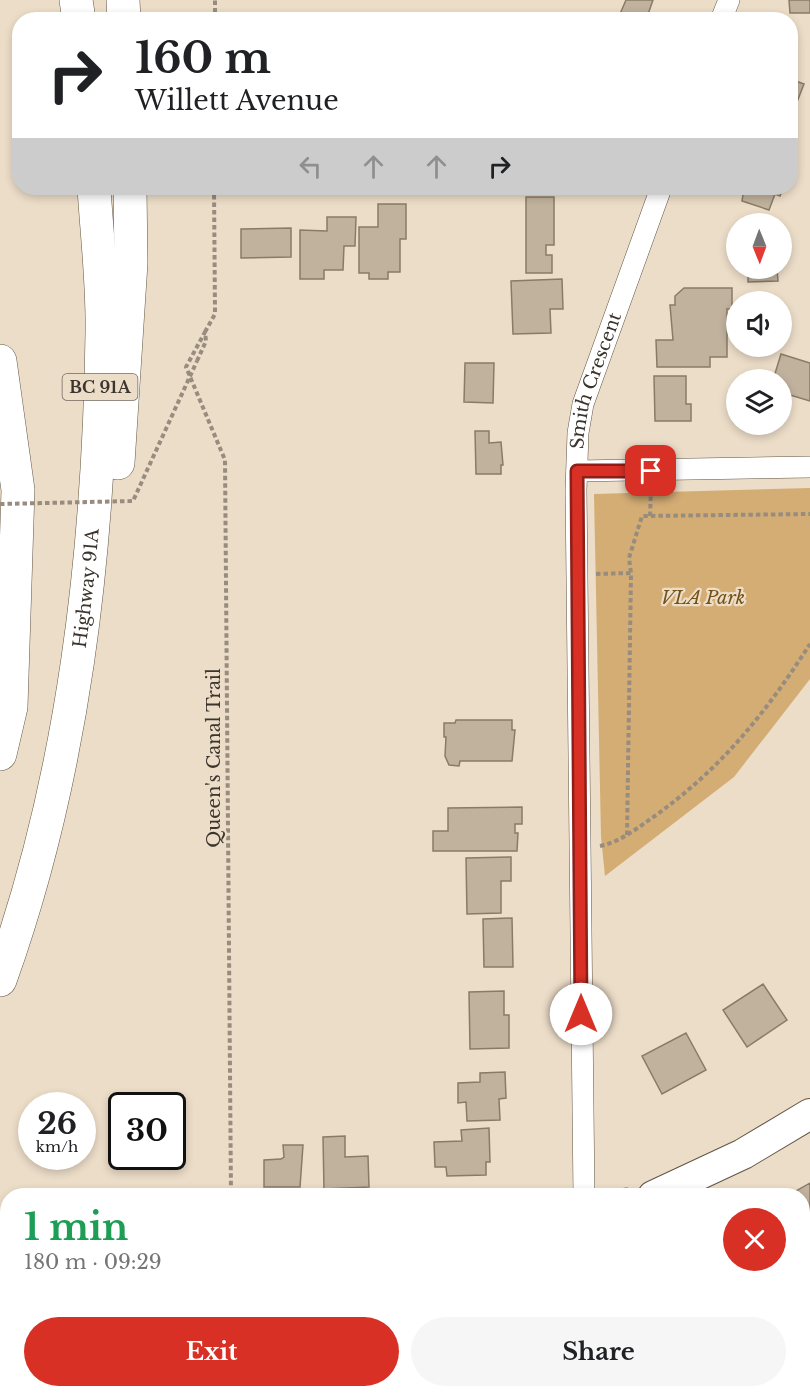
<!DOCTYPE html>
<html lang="en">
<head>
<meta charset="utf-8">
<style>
	:root { --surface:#fff; --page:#f6f6f6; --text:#202124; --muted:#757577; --accent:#d93025 }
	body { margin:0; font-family:"Libre Baskerville",serif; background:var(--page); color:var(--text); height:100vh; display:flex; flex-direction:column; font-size:22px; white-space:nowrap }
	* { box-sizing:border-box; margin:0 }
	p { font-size:20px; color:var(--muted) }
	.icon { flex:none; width:33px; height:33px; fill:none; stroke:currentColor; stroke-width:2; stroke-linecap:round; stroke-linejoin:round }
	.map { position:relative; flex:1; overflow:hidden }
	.drawer { position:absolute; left:0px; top:1188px; width:810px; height:210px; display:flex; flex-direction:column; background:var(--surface); border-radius:24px 24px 0 0; box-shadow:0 3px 9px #0003 }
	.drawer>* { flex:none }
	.top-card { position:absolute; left:12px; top:12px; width:786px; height:183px; border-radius:24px; box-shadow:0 3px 9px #0003; background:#fff; color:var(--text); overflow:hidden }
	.needle { width:39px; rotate:179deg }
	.buttons { position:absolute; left:726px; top:213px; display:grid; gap:12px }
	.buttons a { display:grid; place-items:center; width:66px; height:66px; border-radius:50%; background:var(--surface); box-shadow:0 3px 9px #0003; font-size:30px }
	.speed { position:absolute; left:18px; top:1092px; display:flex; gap:12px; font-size:30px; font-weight:700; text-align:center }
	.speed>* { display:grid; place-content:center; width:78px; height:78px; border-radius:50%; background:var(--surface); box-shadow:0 3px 9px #0003; line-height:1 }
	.speed small { font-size:15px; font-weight:400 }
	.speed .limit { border:3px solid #111; border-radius:9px; background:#fff; color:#111 }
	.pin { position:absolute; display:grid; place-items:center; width:51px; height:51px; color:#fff; margin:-26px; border-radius:12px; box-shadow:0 3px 9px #0006 }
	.me { position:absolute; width:66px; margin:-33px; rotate:0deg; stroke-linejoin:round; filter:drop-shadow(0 0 4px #0008) }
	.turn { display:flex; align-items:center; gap:21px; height:126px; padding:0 24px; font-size:27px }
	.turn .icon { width:78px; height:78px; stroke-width:2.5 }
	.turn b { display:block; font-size:42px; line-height:51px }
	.lanes { display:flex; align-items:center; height:57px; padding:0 24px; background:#0003; justify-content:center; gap:30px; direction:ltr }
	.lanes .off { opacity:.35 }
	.round { display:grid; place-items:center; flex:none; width:63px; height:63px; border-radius:32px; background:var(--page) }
	.summary { display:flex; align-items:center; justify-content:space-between; height:102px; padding:0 24px }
	h1 { font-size:36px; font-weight:700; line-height:45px; color:#1e9e55 }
	.cta { display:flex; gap:12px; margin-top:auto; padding:12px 24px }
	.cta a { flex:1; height:69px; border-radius:36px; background:var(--accent); color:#fff; font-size:24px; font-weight:700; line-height:69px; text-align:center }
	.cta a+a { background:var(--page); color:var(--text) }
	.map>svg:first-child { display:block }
	.green { fill:#d4ad75 }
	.building { fill:#c0b29d; stroke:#897b67; stroke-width:1.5 }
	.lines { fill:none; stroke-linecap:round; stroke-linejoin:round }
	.street-casing { stroke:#625543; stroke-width:22 }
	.secondary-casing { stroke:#625543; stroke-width:32 }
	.highway-casing { stroke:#625543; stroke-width:34 }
	.path { stroke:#978c7e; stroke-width:4; stroke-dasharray:4.5 3; stroke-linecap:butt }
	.street { stroke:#fff; stroke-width:21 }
	.secondary { stroke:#fff; stroke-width:30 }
	.highway { stroke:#fff; stroke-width:33 }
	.path-bridge { stroke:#978c7e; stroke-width:4; stroke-dasharray:4.5 3; stroke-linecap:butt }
	.route-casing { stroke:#8d1f18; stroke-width:15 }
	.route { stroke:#d93025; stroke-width:10 }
	.labels { text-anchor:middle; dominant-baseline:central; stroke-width:4.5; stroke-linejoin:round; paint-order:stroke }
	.shield { fill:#ecddc8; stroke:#70675c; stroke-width:1.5 }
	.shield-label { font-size:16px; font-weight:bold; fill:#3b352d }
	.street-label { font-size:18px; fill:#3b352d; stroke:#ecddc8 }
	.park-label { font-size:18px; font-style:italic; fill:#735014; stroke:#ecddc8 }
</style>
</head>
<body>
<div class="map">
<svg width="810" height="1398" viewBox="0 0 810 1398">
	<rect width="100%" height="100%" fill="#ecddc8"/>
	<!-- green -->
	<path class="green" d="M 810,488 L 810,679 L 734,777 L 605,876 L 601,837 L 594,494 Z"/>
	<!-- building -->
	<path class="building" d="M 626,0 L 653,0 L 646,20 L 635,20 L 620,14 Z
		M 789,0 L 810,0 L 810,13 L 790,13 Z
		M 790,79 L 804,84 L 790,120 Z
		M 744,188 L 783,188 L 780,196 L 775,194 L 769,210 L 742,201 Z
		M 526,197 L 554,197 L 554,245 L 546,245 L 546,255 L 552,255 L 552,273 L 526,273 Z
		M 378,204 L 406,204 L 406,239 L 400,239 L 400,272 L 388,272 L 388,279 L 369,279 L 369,273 L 359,273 L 359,227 L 378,227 Z
		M 327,217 L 356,217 L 355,246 L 344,246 L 343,270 L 324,270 L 324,279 L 300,279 L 300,230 L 327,231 Z
		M 291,228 L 291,257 L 241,258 L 241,229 Z
		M 748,268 L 777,268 L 778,281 L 748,282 Z
		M 562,279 L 563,309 L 550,309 L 551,333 L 513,334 L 511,281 Z
		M 684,288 L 732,288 L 732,309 L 727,309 L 727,357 L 710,357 L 710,367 L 657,367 L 656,340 L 673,340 L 670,305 L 675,305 L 675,296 Z
		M 781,354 L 810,363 L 810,401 L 790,395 L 788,403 L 782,401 L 782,380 L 773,380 Z
		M 465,363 L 494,363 L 493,403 L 464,402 Z
		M 654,376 L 686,376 L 686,404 L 691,404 L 691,421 L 655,421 Z
		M 475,431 L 489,431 L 489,443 L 501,442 L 503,465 L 501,465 L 501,474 L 476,474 Z
		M 456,720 L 512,720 L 512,730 L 515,730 L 512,761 L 460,761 L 459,766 L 449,765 L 445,756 L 446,737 L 444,737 L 444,723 L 455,723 Z
		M 522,807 L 522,824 L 515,824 L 515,833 L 518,833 L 517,851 L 433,851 L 433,831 L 448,831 L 448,808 Z
		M 511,857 L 511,881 L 501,881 L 501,913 L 467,914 L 466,858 Z
		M 512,918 L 513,967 L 484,967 L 483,919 Z
		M 763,984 L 787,1020 L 747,1047 L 723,1010 Z
		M 504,991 L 504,1015 L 509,1015 L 509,1048 L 470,1049 L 469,992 Z
		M 686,1033 L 706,1070 L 662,1094 L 642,1056 Z
		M 505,1072 L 506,1098 L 499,1099 L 500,1120 L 467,1121 L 466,1102 L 458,1103 L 458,1083 L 480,1082 L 480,1073 Z
		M 489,1128 L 490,1162 L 486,1162 L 486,1175 L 447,1176 L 446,1167 L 435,1167 L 434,1142 L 462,1141 L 461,1130 Z
		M 345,1136 L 345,1157 L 368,1156 L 369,1187 L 324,1189 L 323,1137 Z
		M 283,1145 L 303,1145 L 300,1187 L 264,1187 L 264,1160 L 281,1159 L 284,1157 Z
		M 810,1183 L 810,1237 L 802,1241 L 802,1196 L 787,1196 Z
		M 807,1252 L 810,1259 L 810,1302 L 803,1305 L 802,1255 Z
		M 0,1385 L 8,1385 L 8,1390 L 43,1390 L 43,1398 L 0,1398 Z
		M 85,1390 L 145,1390 L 144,1398 L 85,1396 Z
		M 214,1390 L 234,1390 L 234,1393 L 214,1394 Z"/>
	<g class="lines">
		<defs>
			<g id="street">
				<path d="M 721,20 L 729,0"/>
				<path d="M 577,471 L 810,467"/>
				<path id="s1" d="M 584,1196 L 576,490 L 578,433 L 583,404 L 661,188"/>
			</g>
			<path id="secondary" d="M 653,1196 L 743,1154 L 810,1114
				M 0,1304 L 8,1301"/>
			<g id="highway">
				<path d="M 76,0 L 79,20"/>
				<path d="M 123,0 L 124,20"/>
				<path d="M 0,361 L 18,490 L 11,707 L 0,754"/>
				<path d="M 118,463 L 131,263 L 130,188"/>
				<path id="s2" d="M 0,980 C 74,774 99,551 102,333 C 103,285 97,236 94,188"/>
			</g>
		</defs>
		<!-- street casing -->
		<use href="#street" class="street-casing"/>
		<!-- secondary casing -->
		<use href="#secondary" class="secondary-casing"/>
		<!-- highway casing -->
		<use href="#highway" class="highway-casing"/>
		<!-- path -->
		<path class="path" d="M 215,20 L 215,0
			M 205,332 L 215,314 L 214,188
			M 197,361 L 206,341 L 205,332 L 186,367 L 225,460 L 231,1196
			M 650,516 L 651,489
			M 596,574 L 631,573
			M 627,835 L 631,573 L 629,558 L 642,516 L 810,514
			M 600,846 C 620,842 636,829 652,818 C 721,769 765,714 810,644
			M 609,1192 L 629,1189
			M 802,1355 L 810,1349
			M 752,1398 L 761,1390"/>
		<!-- street -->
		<use href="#street" class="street"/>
		<!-- secondary -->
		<use href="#secondary" class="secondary"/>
		<!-- highway -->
		<use href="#highway" class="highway"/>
		<!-- path-bridge -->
		<path class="path-bridge" d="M 0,504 L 133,501 L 197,361"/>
	</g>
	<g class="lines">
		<defs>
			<path id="route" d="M 581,1014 L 577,471 L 651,471"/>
		</defs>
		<!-- route casing -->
		<use href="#route" class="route-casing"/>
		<!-- route -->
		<use href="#route" class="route"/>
	</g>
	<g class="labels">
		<!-- shield labels -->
		<rect class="shield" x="62.5" y="374" width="75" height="26" rx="4.5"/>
		<g class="shield-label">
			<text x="100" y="387">BC 91A</text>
		</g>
		<!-- street labels -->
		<g class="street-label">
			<text stroke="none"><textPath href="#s1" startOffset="818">Smith Crescent</textPath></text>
			<text stroke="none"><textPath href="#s2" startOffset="402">Highway 91A</textPath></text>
			<text transform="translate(214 758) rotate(-90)">Queen's Canal Trail</text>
		</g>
		<!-- park labels -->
		<g class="park-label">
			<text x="703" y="598">VLA Park</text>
		</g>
	</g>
</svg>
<div class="buttons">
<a><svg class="needle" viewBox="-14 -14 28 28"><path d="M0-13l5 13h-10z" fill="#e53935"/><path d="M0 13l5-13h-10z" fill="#757577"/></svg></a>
<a><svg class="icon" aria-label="sound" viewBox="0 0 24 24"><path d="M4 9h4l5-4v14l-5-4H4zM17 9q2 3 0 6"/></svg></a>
<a><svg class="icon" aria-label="layers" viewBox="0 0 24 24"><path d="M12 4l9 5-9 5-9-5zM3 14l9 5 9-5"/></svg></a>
</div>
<div class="speed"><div>26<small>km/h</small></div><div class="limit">30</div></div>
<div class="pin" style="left:651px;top:471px;background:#d93025"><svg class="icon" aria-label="arrive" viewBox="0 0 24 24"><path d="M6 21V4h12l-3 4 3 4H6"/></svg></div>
<svg class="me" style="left:581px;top:1014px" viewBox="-20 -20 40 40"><circle r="19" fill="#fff"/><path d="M0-13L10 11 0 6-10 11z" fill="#d93025"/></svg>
<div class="top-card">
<div class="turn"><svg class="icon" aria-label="right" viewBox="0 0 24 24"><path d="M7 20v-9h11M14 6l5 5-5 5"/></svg><div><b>160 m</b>Willett Avenue</div></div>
<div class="lanes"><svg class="icon off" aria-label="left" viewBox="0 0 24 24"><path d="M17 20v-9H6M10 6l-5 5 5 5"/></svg><svg class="icon off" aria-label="ahead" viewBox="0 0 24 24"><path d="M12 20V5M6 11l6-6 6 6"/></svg><svg class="icon off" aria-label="ahead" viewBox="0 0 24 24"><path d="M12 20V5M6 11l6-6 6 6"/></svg><svg class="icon" aria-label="right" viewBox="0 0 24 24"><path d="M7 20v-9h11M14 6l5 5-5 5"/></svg></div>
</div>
<section class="drawer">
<div class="summary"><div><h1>1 min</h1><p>180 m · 09:29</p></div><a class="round" style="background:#d93025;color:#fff"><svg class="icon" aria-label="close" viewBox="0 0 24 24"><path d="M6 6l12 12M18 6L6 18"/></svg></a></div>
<div class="cta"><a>Exit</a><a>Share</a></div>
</section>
</div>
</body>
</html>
